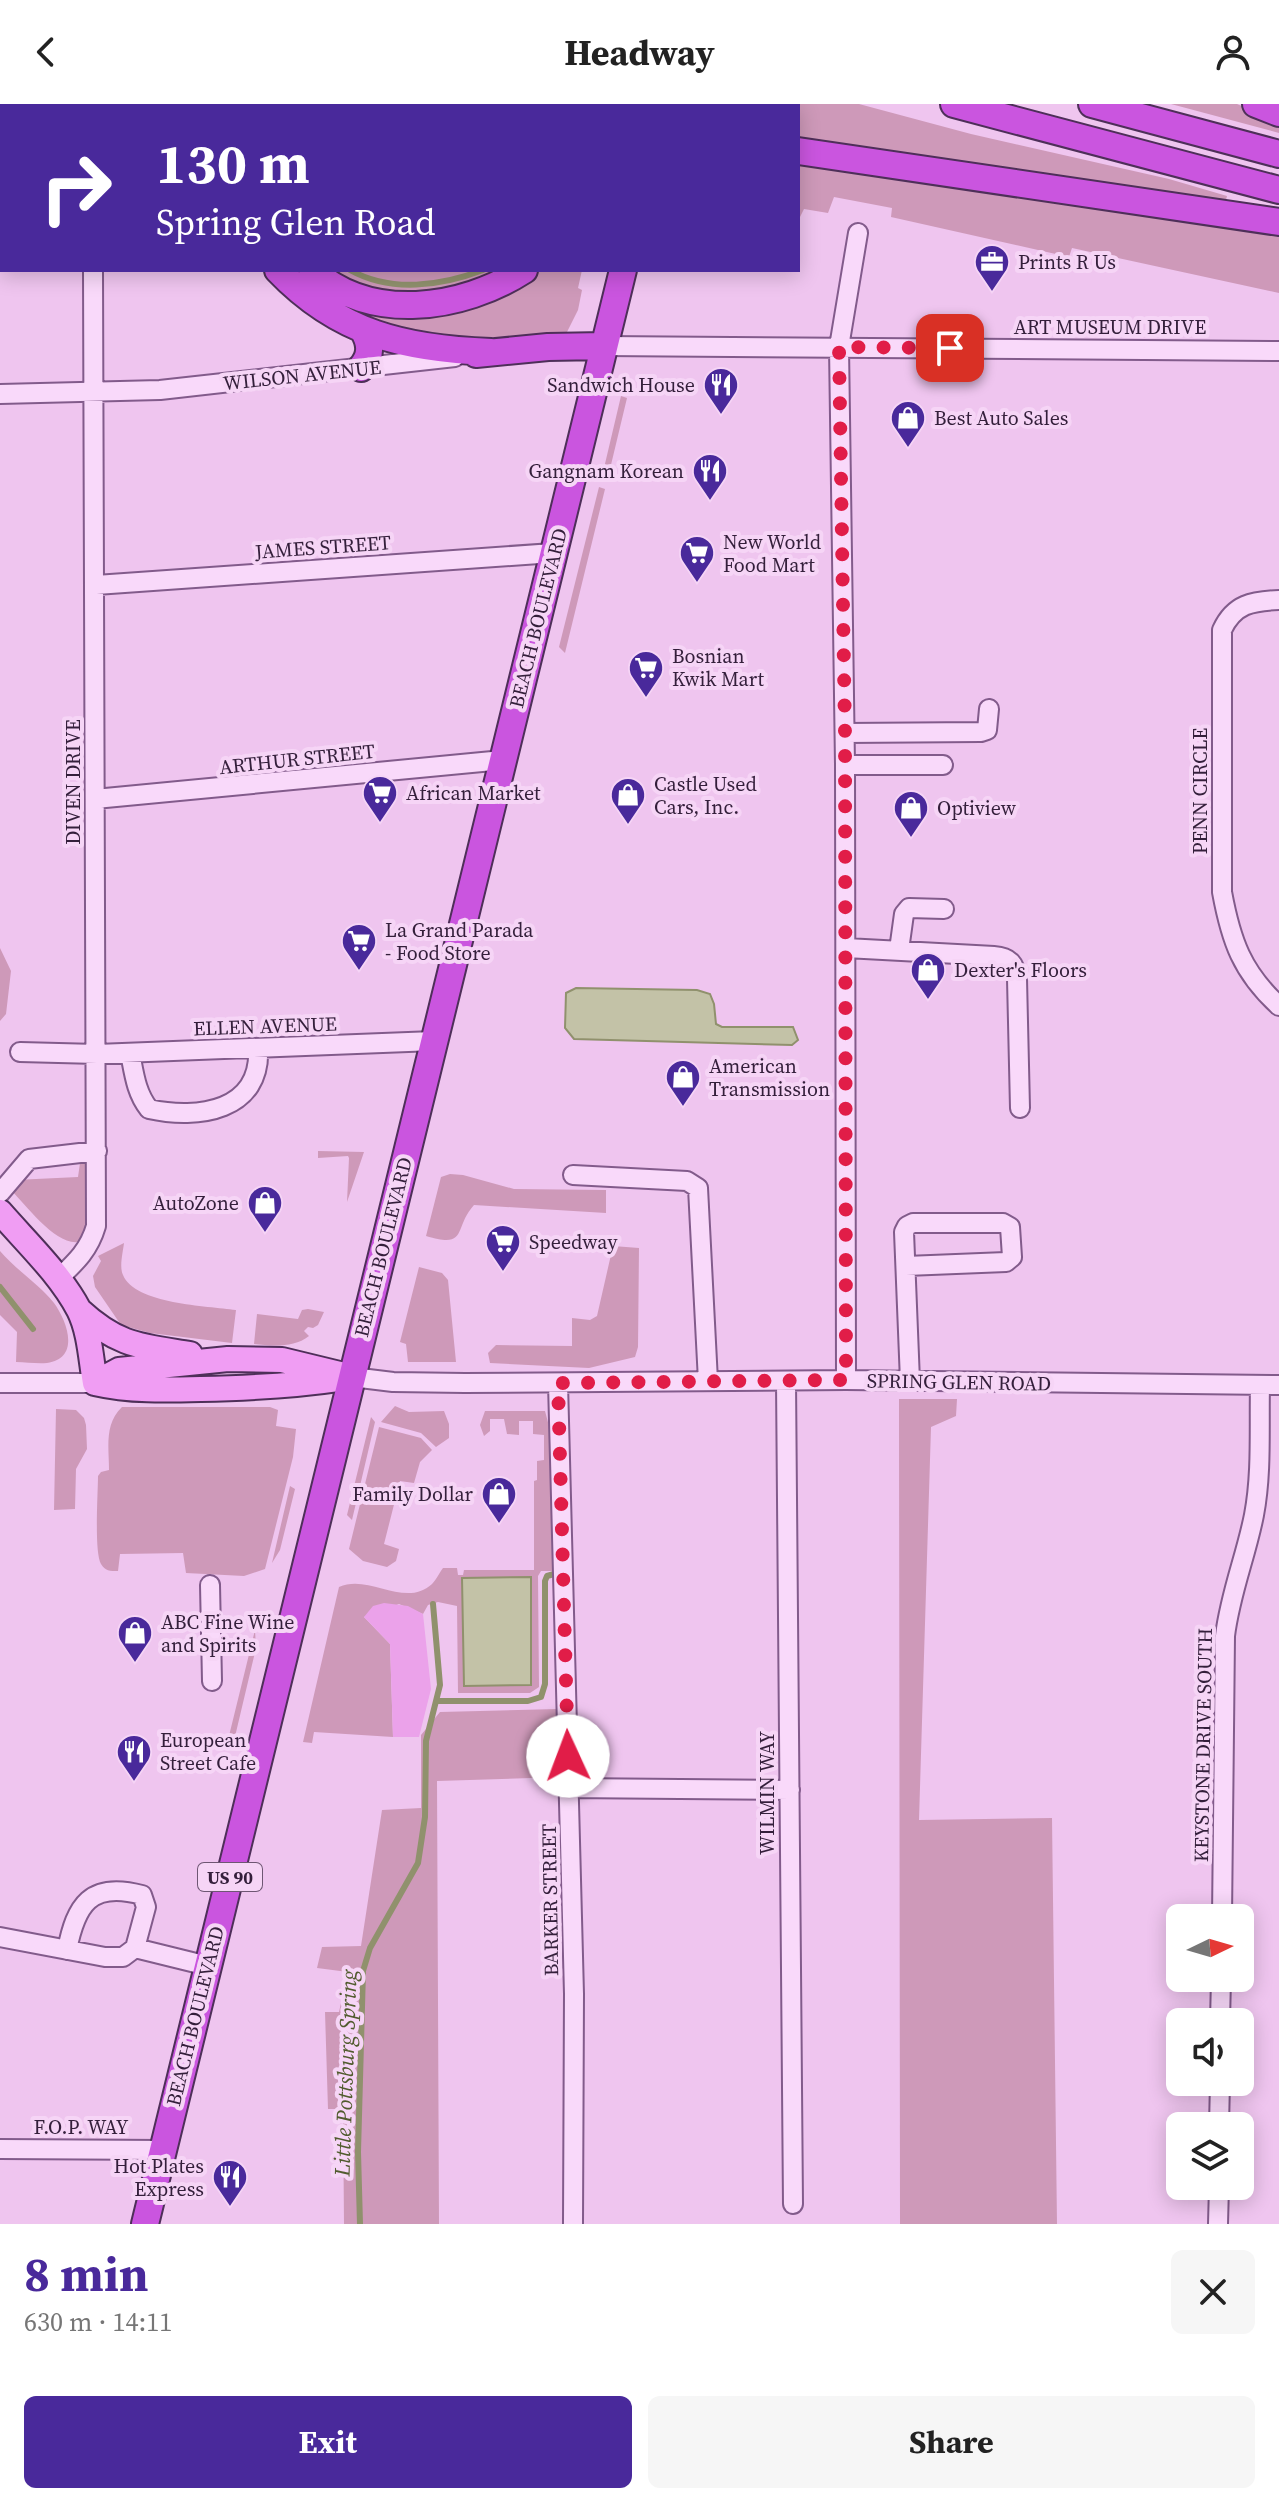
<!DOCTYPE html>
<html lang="en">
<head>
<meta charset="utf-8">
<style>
	:root { --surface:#fff; --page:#f6f6f6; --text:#222; --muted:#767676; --accent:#49299b }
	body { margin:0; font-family:"Source Serif 4",serif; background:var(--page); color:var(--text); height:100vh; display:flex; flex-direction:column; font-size:30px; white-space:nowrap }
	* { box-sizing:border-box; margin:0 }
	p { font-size:26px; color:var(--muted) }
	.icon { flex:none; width:44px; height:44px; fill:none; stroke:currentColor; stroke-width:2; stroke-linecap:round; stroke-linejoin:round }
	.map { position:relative; height:2120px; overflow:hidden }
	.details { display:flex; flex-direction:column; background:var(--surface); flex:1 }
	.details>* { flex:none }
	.top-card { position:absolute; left:0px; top:0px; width:800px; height:168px; box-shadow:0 4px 20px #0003; background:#49299b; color:#fff; overflow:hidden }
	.needle { width:52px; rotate:85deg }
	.controls { position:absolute; left:1166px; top:1800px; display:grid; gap:16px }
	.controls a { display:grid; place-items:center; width:88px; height:88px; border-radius:12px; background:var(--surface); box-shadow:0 4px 20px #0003; font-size:40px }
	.pin { position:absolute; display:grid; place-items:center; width:68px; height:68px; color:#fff; margin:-34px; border-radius:16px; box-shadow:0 4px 12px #0006 }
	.me { position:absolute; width:88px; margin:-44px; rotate:358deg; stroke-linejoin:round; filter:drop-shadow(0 0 6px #0008) }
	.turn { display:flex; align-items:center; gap:28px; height:168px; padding:0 24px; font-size:36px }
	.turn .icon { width:104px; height:104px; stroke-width:2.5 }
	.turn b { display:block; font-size:56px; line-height:68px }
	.round { display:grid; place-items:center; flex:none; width:84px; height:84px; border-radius:12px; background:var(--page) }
	.head { display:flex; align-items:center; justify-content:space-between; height:136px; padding:0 24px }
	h1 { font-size:48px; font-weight:700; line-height:60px; color:var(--accent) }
	.cta { display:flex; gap:16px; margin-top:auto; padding:16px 24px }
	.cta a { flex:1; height:92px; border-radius:12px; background:var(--accent); color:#fff; font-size:32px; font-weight:700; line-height:92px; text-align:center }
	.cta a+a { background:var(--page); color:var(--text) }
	header { display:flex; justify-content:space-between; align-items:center; height:104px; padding:0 24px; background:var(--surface); font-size:36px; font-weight:700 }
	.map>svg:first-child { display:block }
	.green { fill:#ce99b9 }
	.sand { fill:#eba2ea }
	.water { fill:#c3c2a7; stroke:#90916d; stroke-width:2 }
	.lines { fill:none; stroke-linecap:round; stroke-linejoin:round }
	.stream { stroke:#90916d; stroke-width:6 }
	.minor-casing { stroke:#825b8b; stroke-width:22 }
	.major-casing { stroke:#4e2f59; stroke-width:28 }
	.highway-casing { stroke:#4e2f59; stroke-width:30 }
	.minor { stroke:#f9d9fa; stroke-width:18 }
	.major { stroke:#f09df3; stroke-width:24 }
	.highway { stroke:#ca55df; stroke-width:26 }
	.route { stroke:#e11d48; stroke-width:14; stroke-dasharray:0 25.2 }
	.labels { text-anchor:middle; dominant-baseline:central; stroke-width:8; stroke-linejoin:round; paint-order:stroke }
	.shield { fill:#f6d5f6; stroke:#6e5673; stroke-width:2 }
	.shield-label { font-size:18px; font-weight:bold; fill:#341f3b }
	.poi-label { font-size:20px; fill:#341f3b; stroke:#f6d5f6; text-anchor:start }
	.street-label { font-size:20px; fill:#341f3b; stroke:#f6d5f6 }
	.water-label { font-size:22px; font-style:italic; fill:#515b2e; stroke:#f6d5f6 }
</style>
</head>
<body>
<header><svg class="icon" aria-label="back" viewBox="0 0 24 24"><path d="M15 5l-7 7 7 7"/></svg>Headway<svg class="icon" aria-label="person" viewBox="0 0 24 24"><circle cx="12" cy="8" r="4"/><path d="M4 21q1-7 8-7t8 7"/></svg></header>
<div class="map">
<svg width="1279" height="2120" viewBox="0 0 1279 2120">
	<rect width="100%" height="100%" fill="#efc5ef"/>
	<!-- green -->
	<path class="green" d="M 277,0 L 613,0 L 277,2 Z
		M 704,0 L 859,0 L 971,30 L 1169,75 L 1227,92 L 1225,100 L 798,37 L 798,2 L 704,2 Z
		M 1171,0 L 1237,0 L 1279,18 L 1279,29 Z
		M 798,57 L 1279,128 L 1279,189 L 1072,144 L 1069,153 L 891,113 L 892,104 L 834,93 L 828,109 L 804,105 L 800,113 L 798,113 Z
		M 297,166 L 344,198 L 523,178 L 540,166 L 582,166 L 578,184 L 582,186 L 578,206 L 567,228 L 479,237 L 418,234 L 333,201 Z
		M 327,166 L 503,166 C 472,182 414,197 380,190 C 362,186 343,173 327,166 Z
		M 621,292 L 627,294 L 610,365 L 604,364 Z
		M 599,383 L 605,385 L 565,549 L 559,543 Z
		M 0,844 L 11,867 L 6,910 L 0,917 Z
		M 318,1047 L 364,1048 L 347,1098 L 349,1054 L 348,1052 L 318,1054 Z
		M 80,1059 L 89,1059 L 89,1122 L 78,1138 C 55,1141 26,1101 11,1086 L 15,1076 L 78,1073 Z
		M 450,1070 L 463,1071 L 514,1085 L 606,1086 L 606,1109 L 474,1101 C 453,1124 469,1145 426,1132 L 441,1073 Z
		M 124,1139 C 123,1148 119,1163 123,1171 C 135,1200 207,1202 236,1206 L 232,1239 L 150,1229 L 121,1221 L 95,1183 L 93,1172 L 101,1157 L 98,1152 Z
		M 613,1142 L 639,1144 L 638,1243 L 635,1253 L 589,1264 L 490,1259 L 488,1249 L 496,1241 L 572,1242 L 572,1214 L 590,1216 L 597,1212 Z
		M 0,1147 C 16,1166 39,1180 54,1199 C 67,1217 81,1254 47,1259 C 37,1260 26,1258 16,1258 L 17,1228 L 0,1211 Z
		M 419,1163 L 442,1169 L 448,1176 L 456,1258 L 408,1258 L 406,1240 L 400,1238 Z
		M 308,1205 L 324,1208 L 318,1221 L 313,1224 L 308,1223 L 304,1227 L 309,1232 C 294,1244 272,1242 254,1240 L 257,1210 L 298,1215 L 302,1206 Z
		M 957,1295 L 956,1312 L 931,1323 L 919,1716 L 1052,1714 L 1057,2120 L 900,2120 L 899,1295 Z
		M 395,1302 L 409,1308 L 444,1307 L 449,1320 L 449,1334 L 436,1343 L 421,1329 L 381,1318 Z
		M 122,1303 L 270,1303 L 278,1306 L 276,1322 L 296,1325 L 293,1353 L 265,1465 L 244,1472 L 186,1469 L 183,1449 L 120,1450 L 118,1467 C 110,1467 105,1467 101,1460 C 94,1448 98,1389 98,1372 L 101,1368 L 109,1366 C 109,1344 104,1320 122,1303 Z
		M 56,1305 L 76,1306 L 84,1314 L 86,1321 L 87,1345 L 76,1365 L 75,1405 L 54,1406 Z
		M 485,1307 L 545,1307 L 553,1337 L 559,1467 L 541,1467 L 538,1472 L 539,1583 L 530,1589 L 458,1589 L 457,1502 L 438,1498 L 428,1501 L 423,1510 L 399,1500 L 364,1513 L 390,1540 L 393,1633 L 314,1628 L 312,1639 L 303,1638 L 339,1483 C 369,1469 405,1505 432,1480 C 437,1475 439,1469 443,1464 L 457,1464 L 458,1471 L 463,1471 L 464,1466 L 534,1466 L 534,1377 L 537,1376 L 537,1357 L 544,1356 L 544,1331 L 533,1330 L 533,1317 L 519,1317 L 519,1331 L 507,1330 L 504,1315 L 490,1315 L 490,1327 L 484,1332 L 480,1321 Z
		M 371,1313 L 375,1318 L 352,1416 L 347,1411 Z
		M 379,1323 L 421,1334 L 432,1346 L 420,1358 L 414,1379 L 400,1377 L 384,1440 L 399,1445 L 396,1457 L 387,1463 L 363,1457 L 349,1445 Z
		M 290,1382 L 295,1385 L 280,1446 L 272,1459 Z
		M 255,1526 L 256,1544 L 233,1641 L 227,1640 Z
		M 558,1605 L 561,1673 L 437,1677 L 439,2120 L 344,2120 L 343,2005 L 328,2005 L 325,1908 L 339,1908 L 348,1868 L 317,1864 L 322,1843 L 361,1842 L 382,1706 L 421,1704 L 421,1631 L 440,1608 Z"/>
	<!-- sand -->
	<path class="sand" d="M 384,1499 L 408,1502 L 423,1510 L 431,1585 L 419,1633 L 393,1633 L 390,1540 L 364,1513 L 373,1502 Z"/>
	<!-- water -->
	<path class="water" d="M 576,884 L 697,886 L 710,890 L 714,900 L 716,920 L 722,923 L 793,923 L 798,936 L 792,941 L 574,935 L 565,924 L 566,889 Z
		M 531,1473 L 531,1581 L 464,1582 L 462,1474 Z"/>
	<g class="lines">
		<!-- stream -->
		<path class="stream" d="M 350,166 C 391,189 441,182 483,166
			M 0,1183 L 33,1225
			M 436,1597 L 528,1597 L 541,1593 L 545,1580 L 545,1477 L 547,1472 L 554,1470
			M 360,2120 L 358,2048 L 363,1867 L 370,1844 L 418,1759 L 425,1713 L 426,1637 L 440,1581 L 433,1500"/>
		<defs>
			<path id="minor" d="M 94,2 L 94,0
				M 604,242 L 1279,247
				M 0,290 L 160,286 L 455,253
				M 96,481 L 553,449
				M 1279,496 C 1252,497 1234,500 1222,526 L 1222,788 C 1231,837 1242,868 1279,902
				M 845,629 L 981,628 L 987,626 L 989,605
				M 845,661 L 943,661
				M 95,695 L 503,656
				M 846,844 L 994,852 C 1010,853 1015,860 1017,875 L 1020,1004
				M 899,846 L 904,810 L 909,804 L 944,805
				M 20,948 L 97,950 L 434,937
				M 130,949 C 134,969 136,989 149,1005 C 198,1016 262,1007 258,944
				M 573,1071 L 687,1077 L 698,1084 L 708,1277
				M 0,1089 L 29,1055 L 97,1047
				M 906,1162 L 1006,1158 L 1012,1153 L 1010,1123 L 1003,1119 L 913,1119 L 907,1122 L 904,1128 L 910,1277
				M 58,1175 C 76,1158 89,1146 96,1122 L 93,166
				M 352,1273 L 393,1278 L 465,1279 L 846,1276 L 1279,1281
				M 846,1276 L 845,661 L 839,243 L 858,129
				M 786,1277 L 793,2100
				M 0,1279 L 95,1279
				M 558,1279 L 574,1890 L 573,2120
				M 210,1481 L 212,1577
				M 569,1684 L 790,1686
				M 1222,1814 L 1225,1532 C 1230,1490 1246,1452 1254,1411 C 1262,1369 1259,1324 1260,1281
				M 0,1833 L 105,1853 L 123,1853 L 135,1844 L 208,1862
				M 67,1846 C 76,1801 90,1777 142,1791 L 146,1803 L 135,1844
				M 1220,1918 L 1221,1874
				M 1219,2022 L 1220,1978
				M 0,2045 L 163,2046
				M 1218,2120 L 1219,2082"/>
			<path id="major" d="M 0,1108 C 27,1139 60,1170 79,1206 C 90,1228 91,1256 95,1279
				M 79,1206 C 118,1242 140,1242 190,1250
				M 95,1279 L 119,1266 L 228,1255 L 282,1256 L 352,1273
				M 95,1279 C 130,1287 165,1286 201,1285 C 248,1284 293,1282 339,1275"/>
			<path id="highway" d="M 213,0 L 213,2
				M 954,0 L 1279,86
				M 1092,0 L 1279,50
				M 1256,0 L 1279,9
				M 268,2 L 268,0
				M 652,2 L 654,0
				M 798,47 L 1279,118
				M 278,166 C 339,230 406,245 491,248
				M 312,166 C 370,219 462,206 524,166
				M 476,250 L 548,243 L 604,242
				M 361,264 C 372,252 371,239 363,226
				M 145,2120 L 623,166"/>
		</defs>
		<!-- minor casing -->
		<use href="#minor" class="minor-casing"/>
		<!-- major casing -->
		<use href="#major" class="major-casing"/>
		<!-- highway casing -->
		<use href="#highway" class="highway-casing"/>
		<!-- minor -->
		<use href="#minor" class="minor"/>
		<!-- major -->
		<use href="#major" class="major"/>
		<!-- highway -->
		<use href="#highway" class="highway"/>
	</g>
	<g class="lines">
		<!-- route -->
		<path class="route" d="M 568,1652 L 558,1279 L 846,1276 L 845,629 L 839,243 L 950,244"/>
	</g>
	<!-- icons -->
	<defs>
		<symbol id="office-pin" viewBox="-11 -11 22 30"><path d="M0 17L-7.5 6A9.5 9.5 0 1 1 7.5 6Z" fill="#49299b" stroke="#f6d5f6"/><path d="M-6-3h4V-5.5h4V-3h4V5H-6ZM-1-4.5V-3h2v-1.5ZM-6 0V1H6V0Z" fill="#fff"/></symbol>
		<symbol id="restaurant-pin" viewBox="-11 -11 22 30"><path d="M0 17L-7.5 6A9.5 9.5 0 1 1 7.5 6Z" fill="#49299b" stroke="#f6d5f6"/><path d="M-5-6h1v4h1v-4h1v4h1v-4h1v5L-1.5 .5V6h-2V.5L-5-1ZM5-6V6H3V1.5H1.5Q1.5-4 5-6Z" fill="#fff"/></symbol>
		<symbol id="shop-pin" viewBox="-11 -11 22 30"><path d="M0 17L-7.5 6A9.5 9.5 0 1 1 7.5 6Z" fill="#49299b" stroke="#f6d5f6"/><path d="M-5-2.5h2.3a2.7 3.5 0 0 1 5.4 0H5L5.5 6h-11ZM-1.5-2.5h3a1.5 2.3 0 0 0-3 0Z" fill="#fff"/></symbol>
		<symbol id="supermarket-pin" viewBox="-11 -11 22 30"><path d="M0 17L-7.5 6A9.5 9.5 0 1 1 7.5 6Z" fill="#49299b" stroke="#f6d5f6"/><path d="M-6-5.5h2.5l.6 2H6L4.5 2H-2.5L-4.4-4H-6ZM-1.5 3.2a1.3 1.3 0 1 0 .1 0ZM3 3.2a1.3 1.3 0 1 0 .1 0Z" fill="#fff"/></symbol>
	</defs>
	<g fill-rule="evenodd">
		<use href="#office-pin" x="972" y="138" width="40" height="54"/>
		<use href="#restaurant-pin" x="701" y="261" width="40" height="54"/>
		<use href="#shop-pin" x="888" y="294" width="40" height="54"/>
		<use href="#restaurant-pin" x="690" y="347" width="40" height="54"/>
		<use href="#supermarket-pin" x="677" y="429" width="40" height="54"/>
		<use href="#supermarket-pin" x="626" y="544" width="40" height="54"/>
		<use href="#supermarket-pin" x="360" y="669" width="40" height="54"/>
		<use href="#shop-pin" x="608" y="671" width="40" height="54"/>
		<use href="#shop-pin" x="891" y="684" width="40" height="54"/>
		<use href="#supermarket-pin" x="339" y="817" width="40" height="54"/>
		<use href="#shop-pin" x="908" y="846" width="40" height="54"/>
		<use href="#shop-pin" x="663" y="953" width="40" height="54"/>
		<use href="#shop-pin" x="245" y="1079" width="40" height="54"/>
		<use href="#supermarket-pin" x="483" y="1118" width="40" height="54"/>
		<use href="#shop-pin" x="479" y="1370" width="40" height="54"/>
		<use href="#shop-pin" x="115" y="1509" width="40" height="54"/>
		<use href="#restaurant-pin" x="114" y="1628" width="40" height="54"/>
		<use href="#restaurant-pin" x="210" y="2053" width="40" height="54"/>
	</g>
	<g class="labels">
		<!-- shield labels -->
		<rect class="shield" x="198" y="1759" width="64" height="28" rx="6"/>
		<g class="shield-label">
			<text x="230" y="1773">US 90</text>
		</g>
		<!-- poi labels -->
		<g class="poi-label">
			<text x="1018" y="158">Prints R Us</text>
			<text x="695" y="281" text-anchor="end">Sandwich House</text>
			<text x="934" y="314">Best Auto Sales</text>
			<text x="684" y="367" text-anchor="end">Gangnam Korean</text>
			<text x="723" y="438">New World<tspan x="723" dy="23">Food Mart</tspan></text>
			<text x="672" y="552">Bosnian<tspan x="672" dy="23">Kwik Mart</tspan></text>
			<text x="654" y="680">Castle Used<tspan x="654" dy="23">Cars, Inc.</tspan></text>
			<text x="406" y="689">African Market</text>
			<text x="937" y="704">Optiview</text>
			<text x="385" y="826">La Grand Parada<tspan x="385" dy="23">- Food Store</tspan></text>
			<text x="954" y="866">Dexter's Floors</text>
			<text x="709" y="962">American<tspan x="709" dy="23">Transmission</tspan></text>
			<text x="239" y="1099" text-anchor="end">AutoZone</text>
			<text x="529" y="1138">Speedway</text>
			<text x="473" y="1390" text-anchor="end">Family Dollar</text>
			<text x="161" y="1518">ABC Fine Wine<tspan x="161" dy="23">and Spirits</tspan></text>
			<text x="160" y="1636">European<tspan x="160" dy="23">Street Cafe</tspan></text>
			<text x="204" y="2062" text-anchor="end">Hot Plates<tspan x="204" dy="23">Express</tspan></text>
		</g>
		<!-- street labels -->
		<g class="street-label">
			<text x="1110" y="223">ART MUSEUM DRIVE</text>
			<text transform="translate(302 271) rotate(-6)">WILSON AVENUE</text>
			<text transform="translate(323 443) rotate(-4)">JAMES STREET</text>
			<text transform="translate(538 514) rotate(-76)">BEACH BOULEVARD</text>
			<text transform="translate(297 655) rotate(-6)">ARTHUR STREET</text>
			<text transform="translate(73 678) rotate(-90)">DIVEN DRIVE</text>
			<text transform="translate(1200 687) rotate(-90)">PENN CIRCLE</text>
			<text transform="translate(265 922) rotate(-2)">ELLEN AVENUE</text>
			<text transform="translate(383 1143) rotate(-76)">BEACH BOULEVARD</text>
			<text transform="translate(959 1278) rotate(1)">SPRING GLEN ROAD</text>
			<text transform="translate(1203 1641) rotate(-89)">KEYSTONE DRIVE SOUTH</text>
			<text transform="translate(767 1689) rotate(-90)">WILMIN WAY</text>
			<text transform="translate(550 1796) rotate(-91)">BARKER STREET</text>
			<text transform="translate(195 1912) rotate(-76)">BEACH BOULEVARD</text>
			<text x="81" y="2023">F.O.P. WAY</text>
		</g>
		<!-- water labels -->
		<g class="water-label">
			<text transform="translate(345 1969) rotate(-88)">Little Pottsburg Spring</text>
		</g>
	</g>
</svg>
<div class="controls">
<a><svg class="needle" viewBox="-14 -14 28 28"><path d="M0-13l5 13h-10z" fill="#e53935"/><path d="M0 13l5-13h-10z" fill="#767676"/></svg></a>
<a><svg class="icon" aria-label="sound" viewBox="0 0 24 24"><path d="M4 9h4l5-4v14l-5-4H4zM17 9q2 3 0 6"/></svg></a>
<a><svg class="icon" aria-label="layers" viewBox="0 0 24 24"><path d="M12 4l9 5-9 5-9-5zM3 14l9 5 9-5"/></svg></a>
</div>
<div class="pin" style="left:950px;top:244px;background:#d93025"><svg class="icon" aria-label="arrive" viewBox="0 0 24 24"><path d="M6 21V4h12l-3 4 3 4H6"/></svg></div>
<svg class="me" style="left:568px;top:1652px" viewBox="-20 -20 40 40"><circle r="19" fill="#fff"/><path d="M0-13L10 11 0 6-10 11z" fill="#e11d48"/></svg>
<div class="top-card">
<div class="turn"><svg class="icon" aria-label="right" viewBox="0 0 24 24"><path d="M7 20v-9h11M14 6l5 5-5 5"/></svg><div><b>130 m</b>Spring Glen Road</div></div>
</div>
</div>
<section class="details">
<div class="head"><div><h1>8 min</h1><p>630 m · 14:11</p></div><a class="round"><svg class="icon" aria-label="close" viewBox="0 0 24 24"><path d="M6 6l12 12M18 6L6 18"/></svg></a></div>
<div class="cta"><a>Exit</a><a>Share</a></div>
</section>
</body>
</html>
